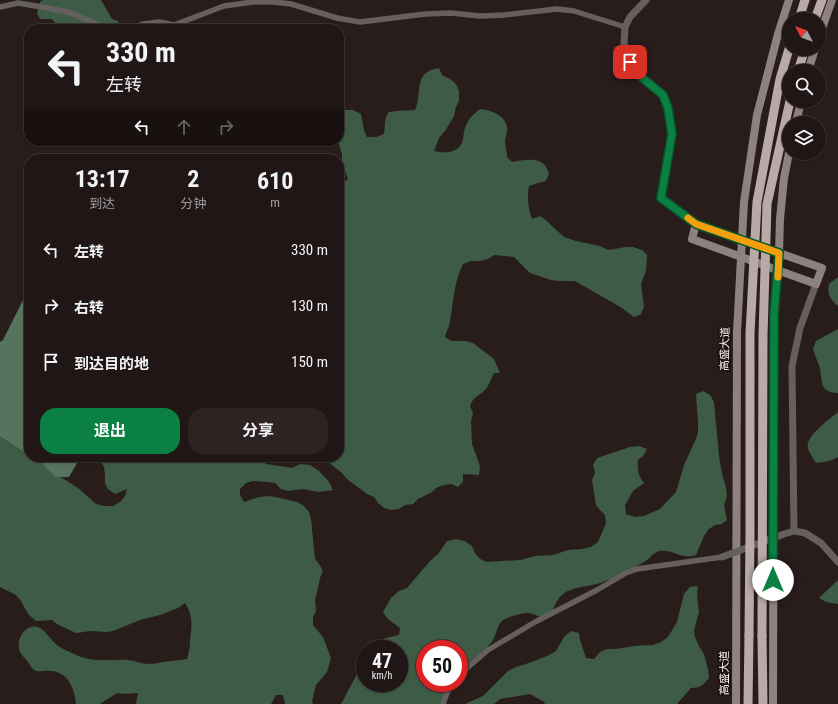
<!DOCTYPE html>
<html lang="zh">
<head>
<meta charset="utf-8">
<style>
	:root { --surface:#1f1615; --page:#2c2322; --text:#f1f3f6; --muted:#a19fa0; --line:#3c3534; --accent:#0b8043 }
	body { margin:0; font-family:"Roboto Condensed","Noto Sans SC",sans-serif; background:var(--page); color:var(--text); height:100vh; display:flex; flex-direction:column; font-size:15px; white-space:nowrap }
	* { box-sizing:border-box; margin:0 }
	p { font-size:13px; color:var(--muted) }
	.icon { flex:none; width:22px; height:22px; fill:none; stroke:currentColor; stroke-width:2; stroke-linecap:round; stroke-linejoin:round }
	.map { position:relative; flex:1; overflow:hidden }
	.drawer { position:absolute; left:24px; top:154px; width:320px; height:308px; display:flex; flex-direction:column; background:var(--surface); border-radius:16px; box-shadow:0 1px 3px #0004,0 0 0 1px var(--line) }
	.drawer>* { flex:none }
	.hud { position:absolute; left:24px; top:24px; width:320px; height:122px; border-radius:16px; box-shadow:0 1px 3px #0004,0 0 0 1px var(--line); background:#1f1615; color:var(--text); overflow:hidden }
	.needle { width:26px; rotate:311deg }
	.tools { position:absolute; left:782px; top:12px; display:grid; gap:8px }
	.tools a { display:grid; place-items:center; width:44px; height:44px; border-radius:50%; background:var(--surface); box-shadow:0 1px 3px #0004,0 0 0 1px var(--line); font-size:20px }
	.speed { position:absolute; left:356px; top:640px; display:flex; gap:8px; font-size:20px; font-weight:700; text-align:center }
	.speed>* { display:grid; place-content:center; width:52px; height:52px; border-radius:50%; background:var(--surface); box-shadow:0 1px 3px #0004,0 0 0 1px var(--line); line-height:1 }
	.speed small { font-size:10px; font-weight:400 }
	.speed .limit { border:6px solid #d22; background:#fff; color:#111 }
	.pin { position:absolute; display:grid; place-items:center; width:34px; height:34px; color:#fff; margin:-17px; border-radius:8px; box-shadow:0 2px 6px #0006 }
	.me { position:absolute; width:44px; margin:-22px; rotate:0deg; stroke-linejoin:round; filter:drop-shadow(0 0 3px #0008) }
	.turn { display:flex; align-items:center; gap:14px; height:84px; padding:0 16px; font-size:18px }
	.turn .icon { width:52px; height:52px; stroke-width:2.5 }
	.turn b { display:block; font-size:28px; line-height:34px }
	.lanes { display:flex; align-items:center; height:38px; padding:0 16px; background:#0003; justify-content:center; gap:20px; direction:ltr }
	.lanes .off { opacity:.35 }
	.eta { display:flex; justify-content:space-evenly; align-items:center; height:68px; text-align:center }
	.eta b { font-size:24px; font-weight:700; line-height:28px }
	.button { display:flex; gap:8px; margin-top:auto; padding:8px 16px }
	.button a { flex:1; height:46px; border-radius:16px; background:var(--accent); color:#fff; font-size:16px; font-weight:700; line-height:46px; text-align:center }
	.button a+a { background:var(--page); color:var(--text) }
	ul { padding:0; list-style:none }
	li { display:flex; align-items:center; gap:12px; height:56px; padding:0 16px }
	li div { flex:1 }
	li b { display:block; font-size:15px }
	li em { font-style:normal }
	.map>svg:first-child { display:block }
	.forest { fill:#3e5b46 }
	.water { fill:#56735d }
	.lines { fill:none; stroke-linecap:round; stroke-linejoin:round }
	.minor { stroke:#655f5e; stroke-width:5.5 }
	.tertiary { stroke:#655f5e; stroke-width:7 }
	.secondary { stroke:#8d8281; stroke-width:8 }
	.trunk { stroke:#b9aaa8; stroke-width:9 }
	.tertiary-bridge { stroke:#655f5e; stroke-width:7 }
	.trunk-bridge { stroke:#b9aaa8; stroke-width:9 }
	.route-casing { stroke:#07532c; stroke-width:10 }
	.route { stroke:#0b8043; stroke-width:7 }
	.slow { stroke:#f59e0b; stroke-width:7 }
	.labels { text-anchor:middle; dominant-baseline:central; stroke-width:4; stroke-linejoin:round; paint-order:stroke }
	.street-label { font-size:11px; fill:#f6eeed; stroke:#1f1413 }
</style>
</head>
<body>
<div class="map">
<svg width="838" height="704" viewBox="0 0 838 704">
	<rect width="100%" height="100%" fill="#291d1c"/>
	<!-- forest -->
	<path class="forest" d="M 43,0 L 101,0 L 112,19 L 118,21 L 121,29 L 58,29 L 56,24 L 52,19 L 40,19 L 37,13 L 40,2 Z
		M 439,68 L 442,75 L 450,79 L 456,84 L 459,91 L 459,101 L 456,107 L 454,116 L 445,131 L 439,138 L 434,151 C 446,154 460,153 463,139 C 464,134 464,128 467,123 C 470,117 475,113 480,109 C 490,110 506,115 507,128 C 508,132 505,137 505,141 C 505,146 507,152 507,157 L 512,162 C 522,160 537,157 545,165 C 547,168 548,172 549,174 L 546,181 L 538,183 L 529,186 C 527,197 528,208 532,219 L 540,216 L 547,221 L 552,226 L 564,237 L 576,241 L 600,246 L 608,250 L 626,247 L 633,247 L 642,250 L 647,255 L 646,271 L 641,284 L 644,307 L 641,314 L 634,317 L 622,308 L 575,281 L 559,281 L 551,280 L 530,273 L 514,257 L 494,255 L 488,259 L 480,261 L 471,261 L 463,264 C 454,282 453,303 450,322 C 449,327 446,332 445,337 L 451,341 L 466,341 L 473,343 L 494,359 L 500,373 L 494,373 C 491,379 489,386 484,391 C 477,397 474,396 470,406 L 473,413 L 471,421 L 472,444 L 480,466 L 479,475 L 463,474 L 463,482 L 458,487 L 451,484 L 444,485 L 436,488 L 432,492 L 418,499 L 413,504 L 405,505 L 399,509 L 391,510 L 384,508 L 378,503 L 374,497 L 367,494 L 347,479 L 342,473 L 322,457 L 339,457 L 339,185 L 341,184 L 348,179 L 342,163 L 342,154 L 338,141 L 339,141 L 339,110 L 353,110 L 361,114 L 364,130 L 367,137 L 376,137 L 384,134 C 386,124 383,121 389,112 L 397,111 L 415,110 C 423,93 412,72 439,68 Z
		M 838,277 L 838,306 C 830,299 827,295 829,284 Z
		M 838,329 L 838,393 C 818,393 823,379 819,365 C 817,360 815,355 813,349 L 816,341 Z
		M 703,391 L 710,395 L 714,402 L 719,456 L 722,474 L 726,487 L 727,496 L 724,505 L 727,520 L 722,524 L 715,525 L 709,529 L 704,536 L 696,555 C 680,560 674,549 660,551 C 654,552 651,557 647,560 C 635,568 617,577 603,582 C 591,587 571,586 562,595 C 556,600 553,610 550,616 C 539,619 539,615 529,613 C 526,612 509,617 505,619 C 497,623 497,633 493,640 C 485,651 471,663 459,668 L 459,649 L 425,649 L 425,683 L 447,683 L 445,702 L 447,704 L 341,704 L 365,659 L 365,683 L 399,683 L 399,649 L 371,649 C 379,638 387,638 399,635 L 400,628 L 388,619 L 383,612 L 391,598 L 399,591 L 407,588 L 430,561 L 438,554 L 447,541 L 456,539 L 465,541 L 472,546 L 475,553 L 480,559 L 487,562 L 520,560 L 535,556 L 553,555 L 568,550 L 582,549 L 591,547 L 598,542 L 606,523 L 605,515 L 600,510 L 596,505 L 592,480 L 595,473 L 593,465 L 597,458 L 630,447 L 639,446 L 647,449 L 643,456 L 638,460 C 637,470 638,475 644,483 L 633,491 L 625,505 L 626,514 L 635,517 L 644,516 L 660,509 L 676,492 L 684,465 L 696,439 L 698,432 L 698,422 L 696,394 Z
		M 838,412 L 838,457 C 831,461 824,462 816,463 C 814,459 808,451 808,448 C 804,437 830,419 838,412 Z
		M 0,424 L 29,446 L 29,457 L 40,457 L 51,471 L 78,488 L 96,504 L 104,506 L 113,506 L 120,502 L 125,496 L 127,489 L 115,494 L 108,489 L 105,483 L 105,475 L 104,467 L 98,457 L 259,457 L 266,464 L 292,468 L 300,464 L 310,465 L 319,471 L 329,482 L 333,490 L 318,492 L 303,489 L 288,491 L 281,489 L 275,483 L 268,482 L 253,481 L 246,483 L 240,489 L 240,495 L 244,502 L 259,497 L 269,496 L 280,498 L 297,502 L 304,506 L 309,512 L 311,519 L 315,559 L 319,564 L 323,571 L 320,578 L 315,601 L 316,611 L 313,617 L 313,625 L 323,637 L 331,658 L 327,672 L 316,685 L 312,701 L 313,704 L 285,704 L 283,695 L 276,695 L 271,704 L 136,704 L 138,693 L 125,694 L 117,693 L 100,704 L 76,704 C 75,689 68,672 51,671 C 46,670 40,672 36,671 C 32,669 30,666 28,662 C 26,659 22,656 20,652 C 16,643 21,630 31,627 C 43,624 49,639 57,645 C 62,649 70,652 76,655 C 94,663 108,659 127,660 C 134,660 141,664 148,664 C 153,664 157,663 163,662 C 171,661 179,660 187,659 C 189,652 190,647 190,640 C 192,626 193,615 185,603 L 178,608 L 160,615 L 140,620 L 113,631 L 107,632 L 91,631 L 76,633 L 57,624 L 52,620 L 36,621 L 28,614 L 21,601 L 16,595 L 0,587 Z
		M 838,572 L 838,604 L 826,602 L 819,598 L 838,580 Z
		M 698,586 L 697,595 L 699,612 L 694,630 L 695,637 L 699,646 L 704,654 L 708,669 L 709,678 C 703,685 701,688 691,688 L 677,704 L 545,704 L 544,702 L 530,694 L 500,699 L 494,704 L 465,704 L 483,696 L 508,671 L 516,667 L 532,662 L 549,655 L 556,651 L 564,637 L 571,631 L 579,633 L 580,640 L 586,658 L 594,659 L 600,652 L 607,649 L 616,649 L 634,646 L 653,645 L 661,642 L 668,637 L 677,622 L 684,594 L 690,587 Z"/>
	<!-- water -->
	<path class="water" d="M 29,288 L 29,364 L 27,367 L 29,380 L 29,455 L 0,436 L 0,342 L 3,340 Z
		M 32,457 L 59,457 L 63,463 L 77,463 L 69,477 L 55,477 L 43,464 Z"/>
	<g class="lines">
		<!-- minor -->
		<path class="minor" d="M 0,7 L 18,3 L 42,7 L 68,12 L 109,29
			M 130,29 L 143,24 L 159,22 L 174,25 L 224,6 L 253,2 L 274,2 L 291,4 L 337,18 L 360,22 L 425,14 L 451,13 L 480,16 L 504,15 L 557,9 L 574,11 L 625,27
			M 459,675 L 488,650 L 535,622 L 597,590 L 626,573 L 637,569 L 722,557
			M 443,704 L 447,693 L 453,683"/>
		<!-- tertiary -->
		<path class="tertiary" d="M 646,0 L 630,17 L 625,27 L 624,44 L 630,62 L 640,76 L 663,95 L 668,108 L 672,134 L 661,198 L 696,224
			M 816,284 L 800,328 L 792,366 L 794,531 L 805,533 L 821,543 L 838,562"/>
		<!-- secondary -->
		<path class="secondary" d="M 819,37 L 832,0
			M 808,71 L 815,49
			M 796,123 L 801,101
			M 696,224 L 822,268 L 816,284 L 692,239 Z
			M 736,704 L 737,332 L 744,202 L 757,115 L 778,34 L 789,0
			M 773,704 L 774,315 L 779,253 L 780,219 L 784,178 L 789,153"/>
		<!-- trunk -->
		<path class="trunk" d="M 799,19 L 805,0
			M 815,19 L 822,0
			M 798,71 L 805,49
			M 762,636 L 763,704
			M 748,704 L 749,635"/>
		<!-- tertiary-bridge -->
		<path class="tertiary-bridge" d="M 722,557 L 784,534 L 794,531"/>
		<!-- trunk-bridge -->
		<path class="trunk-bridge" d="M 749,635 L 750,534 L 750,333 L 757,202 L 780,79 L 789,49
			M 762,636 L 763,335 L 767,204 L 790,101"/>
	</g>
	<g class="lines">
		<defs>
			<path id="route" d="M 630,62 L 640,76 L 663,95 L 668,108 L 672,134 L 661,198 L 696,224 L 779,253 L 774,315 L 773,580"/>
		</defs>
		<!-- route casing -->
		<use href="#route" class="route-casing"/>
		<!-- route -->
		<use href="#route" class="route"/>
		<!-- slow -->
		<path class="slow" d="M 688,218 L 696,224 L 779,253 L 778,277"/>
	</g>
	<g class="labels">
		<!-- street labels -->
		<g class="street-label">
			<text transform="translate(725 349) rotate(-89)">高盛大道</text>
			<text transform="translate(724 673) rotate(-90)">高盛大道</text>
		</g>
	</g>
</svg>
<div class="tools">
<a><svg class="needle" viewBox="-14 -14 28 28"><path d="M0-13l5 13h-10z" fill="#e53935"/><path d="M0 13l5-13h-10z" fill="#a19fa0"/></svg></a>
<a><svg class="icon" aria-label="search" viewBox="0 0 24 24"><circle cx="10" cy="10" r="6"/><path d="M15 15l6 6"/></svg></a>
<a><svg class="icon" aria-label="layers" viewBox="0 0 24 24"><path d="M12 4l9 5-9 5-9-5zM3 14l9 5 9-5"/></svg></a>
</div>
<div class="speed"><div>47<small>km/h</small></div><div class="limit">50</div></div>
<div class="pin" style="left:630px;top:62px;background:#d93025"><svg class="icon" aria-label="arrive" viewBox="0 0 24 24"><path d="M6 21V4h12l-3 4 3 4H6"/></svg></div>
<svg class="me" style="left:773px;top:580px" viewBox="-20 -20 40 40"><circle r="19" fill="#fff"/><path d="M0-13L10 11 0 6-10 11z" fill="#0b8043"/></svg>
<div class="hud">
<div class="turn"><svg class="icon" aria-label="left" viewBox="0 0 24 24"><path d="M17 20v-9H6M10 6l-5 5 5 5"/></svg><div><b>330 m</b>左转</div></div>
<div class="lanes"><svg class="icon" aria-label="left" viewBox="0 0 24 24"><path d="M17 20v-9H6M10 6l-5 5 5 5"/></svg><svg class="icon off" aria-label="ahead" viewBox="0 0 24 24"><path d="M12 20V5M6 11l6-6 6 6"/></svg><svg class="icon off" aria-label="right" viewBox="0 0 24 24"><path d="M7 20v-9h11M14 6l5 5-5 5"/></svg></div>
</div>
<section class="drawer">
<div class="eta">
<div><b>13:17</b><p>到达</p></div>
<div><b>2</b><p>分钟</p></div>
<div><b>610</b><p>m</p></div>
</div>
<ul>
<li><svg class="icon" aria-label="left" viewBox="0 0 24 24"><path d="M17 20v-9H6M10 6l-5 5 5 5"/></svg><div><b>左转</b></div><em>330 m</em></li>
<li><svg class="icon" aria-label="right" viewBox="0 0 24 24"><path d="M7 20v-9h11M14 6l5 5-5 5"/></svg><div><b>右转</b></div><em>130 m</em></li>
<li><svg class="icon" aria-label="arrive" viewBox="0 0 24 24"><path d="M6 21V4h12l-3 4 3 4H6"/></svg><div><b>到达目的地</b></div><em>150 m</em></li>
</ul>
<div class="button"><a>退出</a><a>分享</a></div>
</section>
</div>
</body>
</html>
